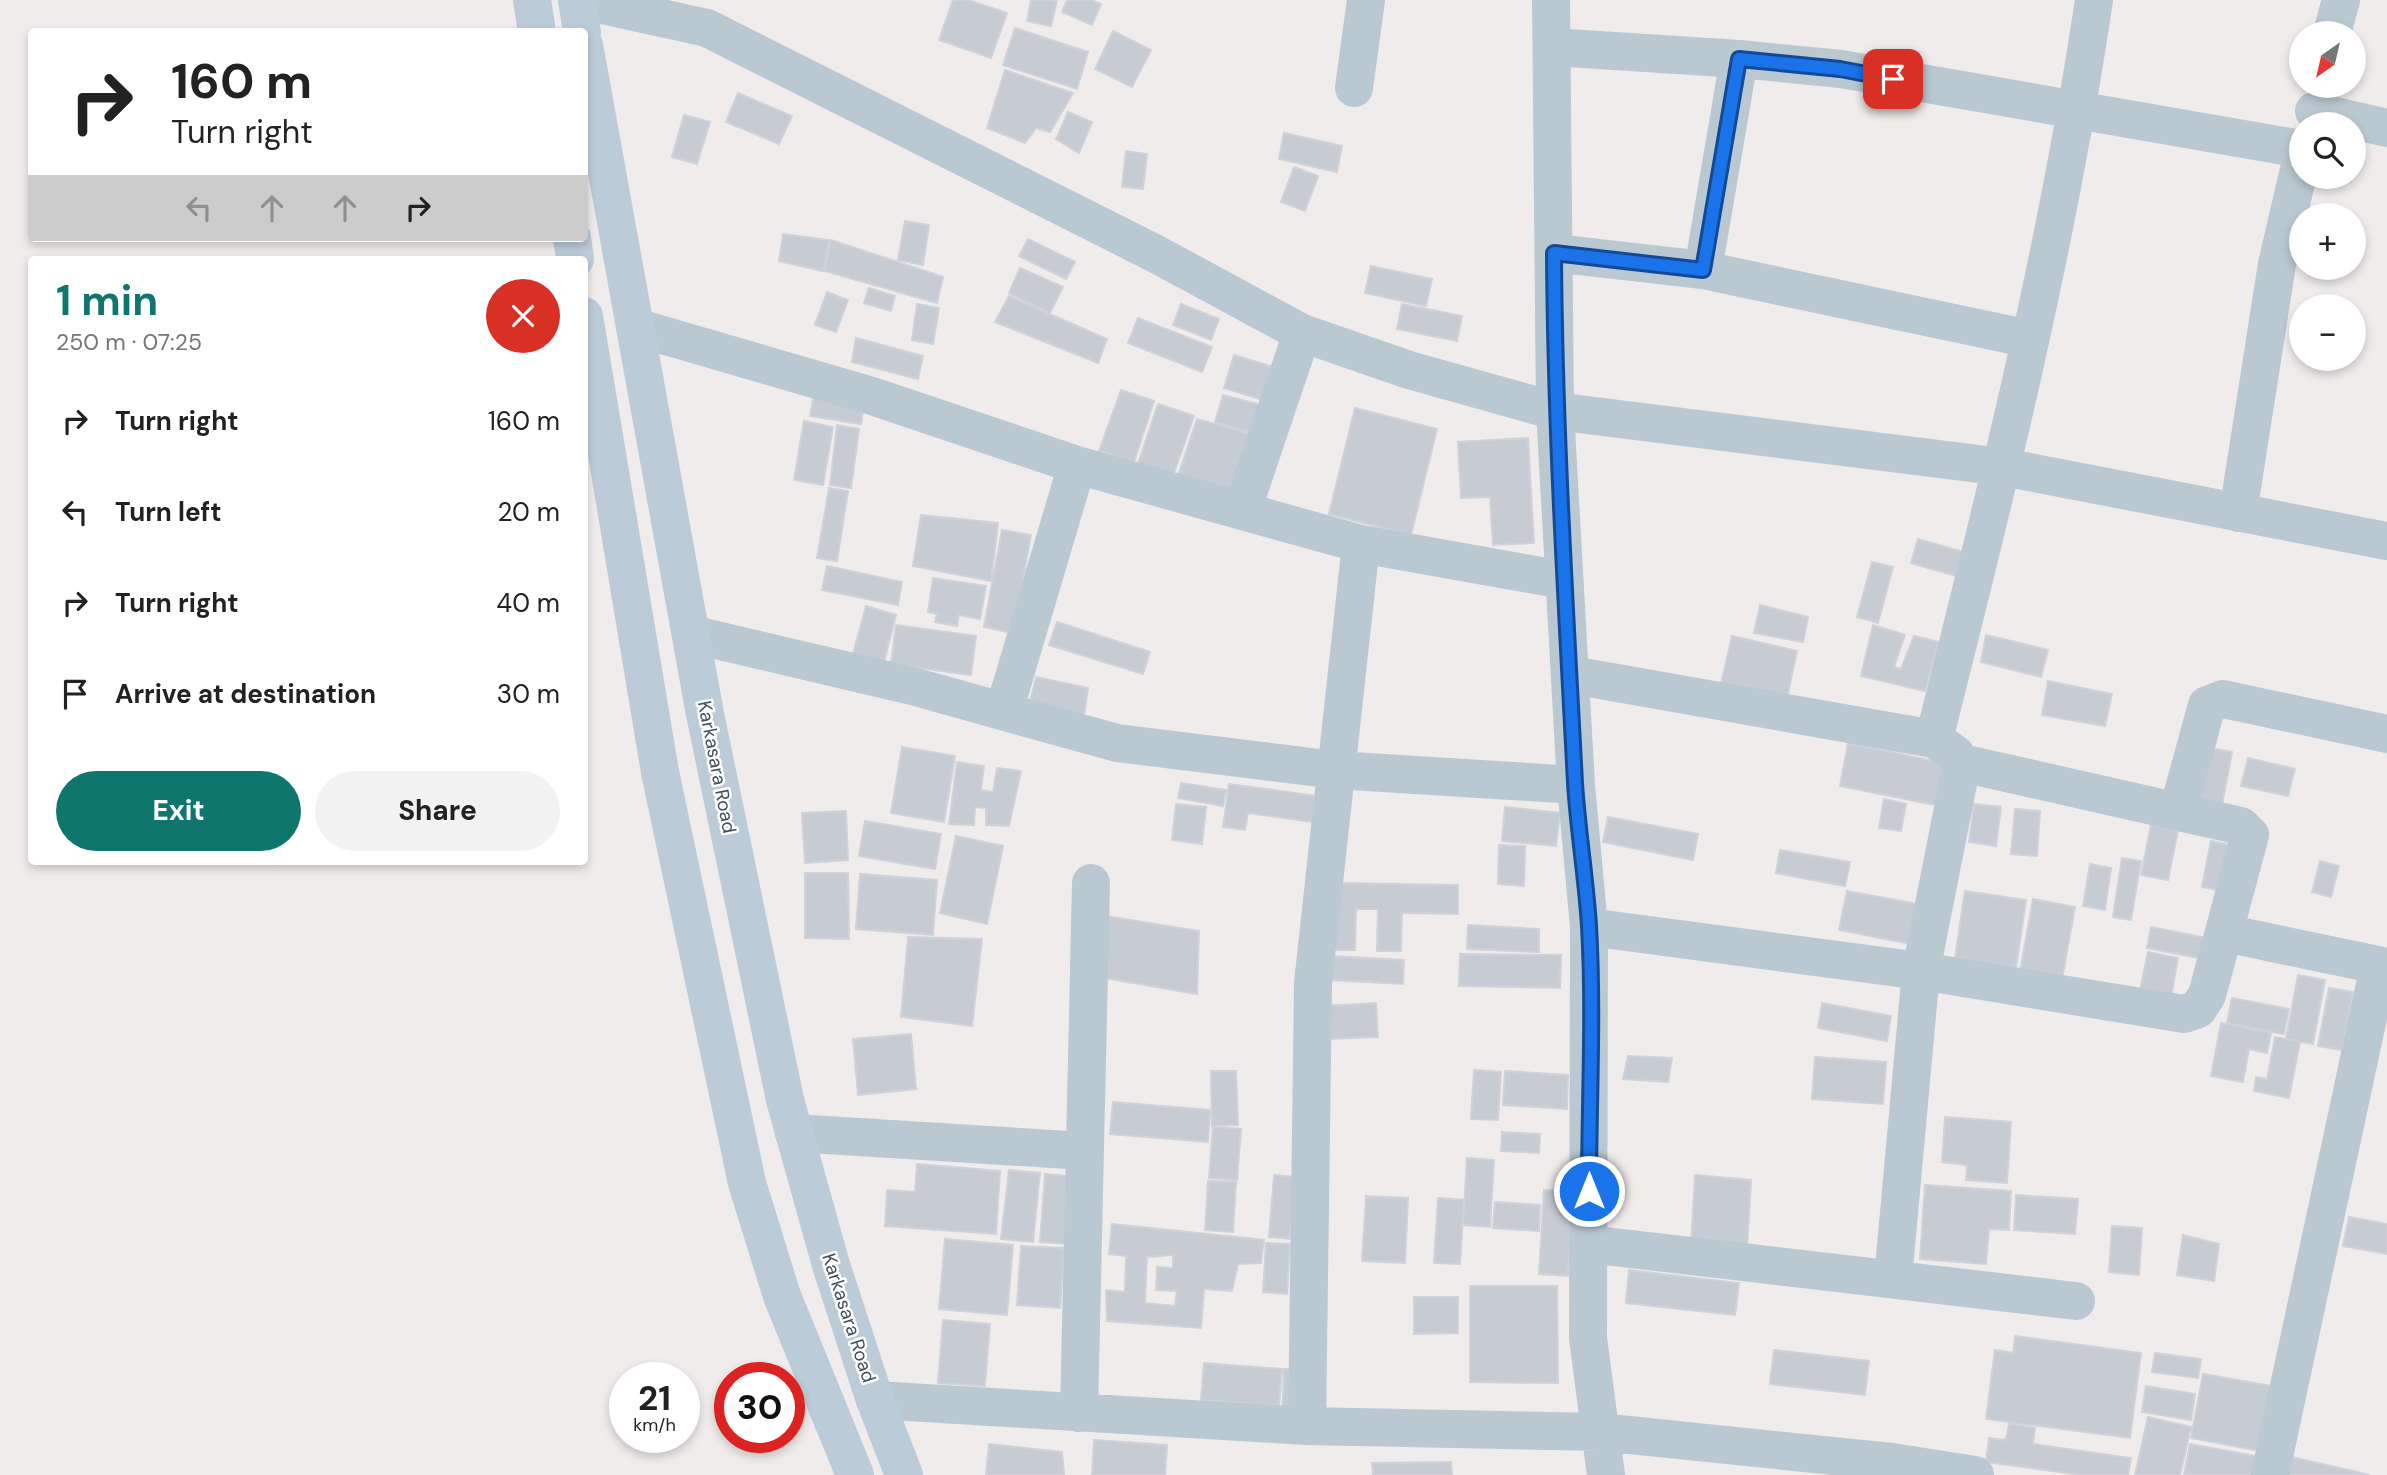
<!DOCTYPE html>
<html lang="en">
<head>
<meta charset="utf-8">
<style>
	:root { --surface:#fff; --page:#f2f2f2; --text:#222; --muted:#767676; --accent:#0f766e }
	body { margin:0; font-family:"DM Sans",sans-serif; background:var(--page); color:var(--text); height:100vh; display:flex; flex-direction:column; font-size:26px; white-space:nowrap }
	* { box-sizing:border-box; margin:0 }
	p { font-size:23px; color:var(--muted) }
	.icon { flex:none; width:38px; height:38px; fill:none; stroke:currentColor; stroke-width:2; stroke-linecap:round; stroke-linejoin:round }
	.map { position:relative; flex:1; overflow:hidden }
	.drawer { position:absolute; left:28px; top:256px; width:560px; height:609px; display:flex; flex-direction:column; background:var(--surface); border-radius:7px; box-shadow:0 4px 10px #0003 }
	.drawer>* { flex:none }
	.guide { position:absolute; left:28px; top:28px; width:560px; height:214px; border-radius:7px; box-shadow:0 4px 10px #0003; background:#fff; color:var(--text); overflow:hidden }
	.needle { width:46px; rotate:214deg }
	.fabs { position:absolute; left:2289px; top:21px; display:grid; gap:14px }
	.fabs a { display:grid; place-items:center; width:77px; height:77px; border-radius:50%; background:var(--surface); box-shadow:0 4px 10px #0003; font-size:35px }
	.speed { position:absolute; left:609px; top:1362px; display:flex; gap:14px; font-size:35px; font-weight:700; text-align:center }
	.speed>* { display:grid; place-content:center; width:91px; height:91px; border-radius:50%; background:var(--surface); box-shadow:0 4px 10px #0003; line-height:1 }
	.speed small { font-size:18px; font-weight:400 }
	.speed .limit { border:10px solid #d22; background:#fff; color:#111 }
	.pin { position:absolute; display:grid; place-items:center; width:60px; height:60px; color:#fff; margin:-30px; border-radius:14px; box-shadow:0 4px 10px #0006 }
	.me { position:absolute; width:77px; margin:-38px; rotate:0deg; stroke-linejoin:round; filter:drop-shadow(0 0 5px #0008) }
	.turn { display:flex; align-items:center; gap:24px; height:147px; padding:0 28px; font-size:32px }
	.turn .icon { width:91px; height:91px; stroke-width:2.5 }
	.turn b { display:block; font-size:49px; line-height:60px }
	.lanes { display:flex; align-items:center; height:66px; padding:0 28px; background:#0003; justify-content:center; gap:35px; direction:ltr }
	.lanes .off { opacity:.35 }
	.round { display:grid; place-items:center; flex:none; width:74px; height:74px; border-radius:37px; background:var(--page) }
	.head { display:flex; align-items:center; justify-content:space-between; height:119px; padding:0 28px }
	h1 { font-size:42px; font-weight:700; line-height:52px; color:var(--accent) }
	.cta { display:flex; gap:14px; margin-top:auto; padding:14px 28px }
	.cta a { flex:1; height:80px; border-radius:42px; background:var(--accent); color:#fff; font-size:28px; font-weight:700; line-height:80px; text-align:center }
	.cta a+a { background:var(--page); color:var(--text) }
	ul { padding:0; list-style:none }
	li { display:flex; align-items:center; gap:21px; height:91px; padding:0 28px }
	li div { flex:1 }
	li b { display:block; font-size:26px }
	li em { font-style:normal }
	.map>svg:first-child { display:block }
	.building { fill:#c7cbd3; stroke:#cfd2d9; stroke-width:2; fill-rule:evenodd }
	.lines { fill:none; stroke-linecap:round; stroke-linejoin:round }
	.minor { stroke:#bac8d1; stroke-width:38 }
	.secondary { stroke:#bccbd8; stroke-width:38 }
	.route-casing { stroke:#114b97; stroke-width:18 }
	.route { stroke:#1a73e8; stroke-width:12 }
	.labels { text-anchor:middle; dominant-baseline:central; stroke-width:5; stroke-linejoin:round; paint-order:stroke }
	.street-label { font-size:19px; fill:#42515c; stroke:#fff }
</style>
</head>
<body>
<div class="map">
<svg width="2387" height="1475" viewBox="0 0 2387 1475">
	<rect width="100%" height="100%" fill="#f0ecec"/>
	<!-- building -->
	<path class="building" d="M 953,0 L 968,0 L 1007,13 L 991,58 L 939,40 Z
		M 1031,0 L 1057,0 L 1051,26 L 1027,21 Z
		M 1067,0 L 1091,0 L 1101,4 L 1092,25 L 1062,12 Z
		M 1015,28 L 1088,52 L 1077,89 L 1003,65 Z
		M 1113,31 L 1151,50 L 1132,87 L 1095,69 Z
		M 1005,70 L 1073,93 L 1050,132 L 1036,128 L 1025,143 L 987,128 Z
		M 738,93 L 792,116 L 779,144 L 726,122 Z
		M 1068,112 L 1092,122 L 1079,153 L 1056,139 Z
		M 684,115 L 710,122 L 697,164 L 672,157 Z
		M 1284,133 L 1342,146 L 1337,172 L 1279,159 Z
		M 1126,151 L 1147,154 L 1143,189 L 1122,187 Z
		M 1294,167 L 1318,176 L 1305,211 L 1281,202 Z
		M 905,221 L 929,225 L 923,265 L 898,260 Z
		M 783,234 L 829,240 L 823,271 L 779,261 Z
		M 1028,239 L 1075,262 L 1066,279 L 1019,256 Z
		M 831,240 L 943,277 L 937,303 L 825,271 Z
		M 1371,266 L 1432,279 L 1426,306 L 1365,293 Z
		M 1020,268 L 1063,287 L 1050,313 L 1009,293 Z
		M 869,288 L 895,296 L 891,311 L 864,303 Z
		M 827,292 L 848,300 L 836,332 L 815,325 Z
		M 1009,296 L 1107,339 L 1098,363 L 995,322 Z
		M 917,304 L 939,308 L 933,344 L 912,340 Z
		M 1181,304 L 1219,319 L 1211,340 L 1173,325 Z
		M 1402,304 L 1462,316 L 1457,341 L 1397,329 Z
		M 1138,318 L 1212,347 L 1202,372 L 1128,343 Z
		M 856,338 L 923,356 L 918,379 L 852,362 Z
		M 1234,355 L 1283,370 L 1273,403 L 1224,388 Z
		M 1121,390 L 1154,401 L 1134,462 L 1099,451 Z
		M 814,394 L 864,402 L 861,424 L 810,416 Z
		M 1223,395 L 1273,408 L 1265,436 L 1215,422 Z
		M 1158,404 L 1194,416 L 1173,476 L 1138,464 Z
		M 1355,408 L 1437,429 L 1411,535 L 1329,514 Z
		M 1197,419 L 1265,438 L 1243,499 L 1178,476 Z
		M 804,421 L 833,427 L 823,485 L 794,480 Z
		M 837,425 L 859,429 L 851,488 L 830,485 Z
		M 1528,438 L 1534,543 L 1493,545 L 1490,497 L 1461,498 L 1458,442 Z
		M 829,488 L 848,491 L 837,561 L 817,558 Z
		M 921,515 L 998,523 L 991,581 L 913,566 Z
		M 1002,530 L 1031,535 L 1013,633 L 984,627 Z
		M 1918,539 L 1963,552 L 1956,576 L 1911,563 Z
		M 1872,562 L 1893,567 L 1878,623 L 1857,617 Z
		M 827,566 L 902,582 L 898,605 L 822,590 Z
		M 933,578 L 986,586 L 980,619 L 959,615 L 957,626 L 935,622 L 937,614 L 928,612 Z
		M 1760,605 L 1808,617 L 1803,642 L 1754,633 Z
		M 866,606 L 896,615 L 884,662 L 853,654 Z
		M 1057,622 L 1150,652 L 1143,674 L 1049,645 Z
		M 896,625 L 976,636 L 971,675 L 891,664 Z
		M 1873,625 L 1905,635 L 1894,667 L 1901,669 L 1914,636 L 1939,642 L 1925,691 L 1861,676 Z
		M 1986,635 L 2048,650 L 2041,677 L 1981,662 Z
		M 1732,636 L 1797,651 L 1786,703 L 1720,688 Z
		M 1036,677 L 1088,688 L 1083,723 L 1029,706 Z
		M 2048,681 L 2112,694 L 2105,726 L 2042,715 Z
		M 1848,743 L 1948,764 L 1940,806 L 1840,786 Z
		M 902,747 L 955,756 L 944,822 L 891,813 Z
		M 2211,748 L 2232,752 L 2222,805 L 2200,800 Z
		M 2248,758 L 2295,769 L 2288,796 L 2241,786 Z
		M 957,762 L 984,766 L 981,790 L 993,792 L 997,768 L 1021,771 L 1009,826 L 986,825 L 986,808 L 975,807 L 974,825 L 949,824 Z
		M 1181,783 L 1226,790 L 1223,806 L 1178,798 Z
		M 1229,784 L 1317,796 L 1313,822 L 1248,813 L 1245,830 L 1223,827 Z
		M 1884,799 L 1906,804 L 1901,831 L 1879,828 Z
		M 1176,804 L 1206,807 L 1202,844 L 1172,840 Z
		M 1974,804 L 2001,807 L 1996,846 L 1969,842 Z
		M 1505,807 L 1560,813 L 1556,846 L 1502,841 Z
		M 2015,809 L 2040,811 L 2037,856 L 2011,854 Z
		M 846,811 L 848,860 L 805,863 L 802,813 Z
		M 1608,817 L 1698,834 L 1693,860 L 1603,842 Z
		M 865,821 L 941,834 L 935,869 L 859,856 Z
		M 2151,825 L 2178,830 L 2168,880 L 2141,875 Z
		M 956,836 L 1003,846 L 987,924 L 940,913 Z
		M 2211,841 L 2236,846 L 2227,892 L 2202,887 Z
		M 1499,845 L 1525,846 L 1524,886 L 1498,884 Z
		M 1780,850 L 1850,862 L 1845,886 L 1776,873 Z
		M 2122,858 L 2141,861 L 2131,920 L 2113,917 Z
		M 2320,861 L 2339,866 L 2331,897 L 2312,892 Z
		M 2090,864 L 2111,868 L 2105,910 L 2083,906 Z
		M 805,873 L 848,873 L 849,939 L 805,938 Z
		M 860,874 L 937,880 L 933,935 L 856,929 Z
		M 1341,883 L 1458,885 L 1458,914 L 1402,913 L 1401,951 L 1377,951 L 1378,909 L 1356,909 L 1355,950 L 1332,950 Z
		M 1847,891 L 1918,904 L 1911,944 L 1839,930 Z
		M 1965,891 L 2026,900 L 2015,975 L 1954,965 Z
		M 2033,899 L 2075,907 L 2060,990 L 2018,982 Z
		M 1106,916 L 1199,931 L 1197,994 L 1104,978 Z
		M 1468,925 L 1539,929 L 1539,952 L 1467,949 Z
		M 2151,927 L 2212,939 L 2208,960 L 2147,948 Z
		M 908,937 L 982,939 L 972,1026 L 901,1017 Z
		M 2148,952 L 2178,958 L 2171,997 L 2140,991 Z
		M 1460,954 L 1561,955 L 1560,988 L 1459,986 Z
		M 1331,956 L 1404,960 L 1403,984 L 1330,980 Z
		M 2298,975 L 2325,980 L 2313,1044 L 2286,1039 Z
		M 2329,988 L 2353,992 L 2342,1050 L 2318,1046 Z
		M 2232,998 L 2289,1009 L 2284,1034 L 2227,1023 Z
		M 1376,1003 L 1378,1037 L 1327,1039 L 1325,1006 Z
		M 1822,1003 L 1891,1016 L 1887,1041 L 1818,1028 Z
		M 2221,1023 L 2271,1033 L 2267,1053 L 2249,1049 L 2243,1082 L 2211,1076 Z
		M 911,1034 L 916,1089 L 858,1095 L 853,1039 Z
		M 2275,1037 L 2300,1042 L 2289,1098 L 2254,1091 L 2256,1077 L 2267,1079 Z
		M 1628,1056 L 1672,1058 L 1668,1082 L 1623,1079 Z
		M 1815,1057 L 1886,1062 L 1883,1104 L 1812,1099 Z
		M 1474,1070 L 1501,1072 L 1498,1120 L 1471,1119 Z
		M 1211,1071 L 1236,1071 L 1238,1125 L 1212,1126 Z
		M 1505,1071 L 1568,1075 L 1567,1109 L 1503,1105 Z
		M 1113,1102 L 1210,1110 L 1208,1142 L 1110,1134 Z
		M 1945,1117 L 2011,1122 L 2007,1183 L 1966,1180 L 1967,1165 L 1942,1162 Z
		M 1213,1127 L 1241,1129 L 1237,1180 L 1209,1178 Z
		M 1502,1132 L 1540,1134 L 1539,1153 L 1501,1151 Z
		M 1467,1158 L 1494,1160 L 1490,1227 L 1463,1225 Z
		M 917,1164 L 1000,1171 L 996,1234 L 885,1226 L 887,1190 L 915,1192 Z
		M 1009,1170 L 1040,1173 L 1033,1242 L 1001,1239 Z
		M 1045,1174 L 1075,1177 L 1070,1244 L 1040,1242 Z
		M 1274,1175 L 1294,1177 L 1290,1239 L 1269,1237 Z
		M 1695,1175 L 1751,1180 L 1747,1248 L 1691,1244 Z
		M 1208,1181 L 1236,1182 L 1233,1232 L 1205,1230 Z
		M 1925,1185 L 2011,1191 L 2009,1230 L 1989,1229 L 1986,1264 L 1920,1259 Z
		M 1544,1190 L 1573,1191 L 1568,1276 L 1539,1274 Z
		M 2016,1195 L 2078,1199 L 2075,1234 L 2014,1230 Z
		M 1366,1196 L 1408,1198 L 1405,1263 L 1362,1261 Z
		M 1438,1198 L 1464,1200 L 1460,1264 L 1434,1263 Z
		M 1495,1202 L 1540,1205 L 1539,1231 L 1493,1228 Z
		M 2349,1217 L 2387,1224 L 2387,1254 L 2343,1246 Z
		M 1112,1224 L 1264,1240 L 1261,1263 L 1238,1264 L 1232,1291 L 1204,1289 L 1201,1328 L 1107,1321 L 1106,1290 L 1125,1292 L 1126,1256 L 1109,1254 ZM 1173,1255 L 1173,1268 L 1157,1267 L 1156,1290 L 1177,1291 L 1175,1306 L 1145,1303 L 1147,1257 Z
		M 2112,1226 L 2142,1228 L 2139,1275 L 2109,1272 Z
		M 2183,1235 L 2219,1244 L 2214,1281 L 2177,1275 Z
		M 945,1239 L 1013,1245 L 1007,1315 L 939,1309 Z
		M 1266,1243 L 1290,1244 L 1287,1294 L 1263,1292 Z
		M 1021,1246 L 1064,1248 L 1060,1308 L 1017,1305 Z
		M 1629,1270 L 1739,1283 L 1735,1315 L 1626,1303 Z
		M 1470,1286 L 1557,1286 L 1558,1383 L 1470,1382 Z
		M 1414,1297 L 1458,1297 L 1458,1333 L 1414,1334 Z
		M 943,1320 L 990,1324 L 985,1386 L 938,1383 Z
		M 2015,1336 L 2141,1353 L 2130,1438 L 1986,1419 L 1995,1350 L 2013,1353 Z
		M 1774,1350 L 1869,1361 L 1865,1395 L 1770,1384 Z
		M 2155,1353 L 2201,1359 L 2198,1378 L 2152,1372 Z
		M 1204,1363 L 1282,1369 L 1279,1406 L 1201,1400 Z
		M 1284,1369 L 1305,1370 L 1282,1423 Z
		M 2203,1374 L 2272,1386 L 2260,1451 L 2191,1438 Z
		M 2146,1386 L 2195,1394 L 2191,1420 L 2142,1412 Z
		M 2148,1417 L 2191,1427 L 2180,1475 L 2135,1475 Z
		M 2009,1424 L 2035,1428 L 2033,1444 L 2131,1458 L 2128,1475 L 2081,1475 L 1986,1462 L 1989,1438 L 2006,1440 Z
		M 1094,1440 L 1167,1445 L 1165,1475 L 1092,1475 Z
		M 989,1444 L 1062,1452 L 1064,1475 L 986,1475 Z
		M 2190,1444 L 2261,1457 L 2258,1475 L 2184,1475 Z
		M 2292,1457 L 2370,1475 L 2288,1475 Z
		M 1451,1462 L 1452,1475 L 1373,1475 L 1372,1463 Z"/>
	<g class="lines">
		<!-- minor -->
		<path class="minor" d="M 579,0 L 707,28 L 1158,255 L 1302,333 L 1409,370 L 1555,411 L 2003,467 L 2387,541
			M 1551,0 L 1555,411 L 1576,785 L 1589,927 L 1588,1338 L 1606,1475
			M 2332,33 L 2341,0
			M 1552,47 L 1739,59 L 1841,69 L 2301,149
			M 1354,88 L 1366,0
			M 2314,111 L 2387,128
			M 1554,253 L 1703,270 L 2030,339
			M 1703,270 L 1739,59
			M 635,327 L 872,396 L 1077,465 L 1361,544 L 1563,580
			M 1242,511 L 1302,333
			M 2238,513 L 2277,264 L 2301,161
			M 691,634 L 912,686 L 1117,743 L 1335,770 L 1576,785
			M 1572,675 L 1934,739 L 1955,754 L 1962,763 L 2241,826 L 2250,835 L 2207,995 L 2198,1009 L 2184,1014 L 1921,971 L 1589,927
			M 1004,711 L 1077,465
			M 1934,739 C 1996,494 2057,249 2094,0
			M 2178,811 L 2207,705 L 2223,699 L 2387,734
			M 2225,933 L 2387,967
			M 794,1133 L 1085,1151
			M 1588,1244 L 2076,1301
			M 1893,1279 L 1921,971 L 1962,763
			M 875,1400 L 1307,1426 L 1600,1432 L 1892,1462 L 1975,1475
			M 1079,1413 L 1091,883
			M 1307,1426 L 1313,983 L 1361,544
			M 2270,1475 L 2379,966"/>
		<!-- secondary -->
		<path class="secondary" d="M 532,0 L 537,32
			M 577,0 L 582,32
			M 584,45 L 705,714 L 785,1100 L 831,1265 L 875,1400 L 904,1475
			M 572,238 L 575,259
			M 584,316 L 660,772 L 747,1183 L 782,1296 L 855,1475"/>
	</g>
	<g class="lines">
		<defs>
			<path id="route" d="M 1589,1191 C 1589,1103 1594,1013 1589,926 C 1586,878 1578,831 1575,783 C 1566,606 1555,430 1554,253 L 1703,270 L 1739,59 L 1840,69 L 1893,79"/>
		</defs>
		<!-- route casing -->
		<use href="#route" class="route-casing"/>
		<!-- route -->
		<use href="#route" class="route"/>
	</g>
	<g class="labels">
		<!-- street labels -->
		<g class="street-label">
			<text transform="translate(717 767) rotate(79)">Karkasara Road</text>
			<text transform="translate(849 1318) rotate(72)">Karkasara Road</text>
		</g>
	</g>
</svg>
<div class="fabs">
<a><svg class="needle" viewBox="-14 -14 28 28"><path d="M0-13l5 13h-10z" fill="#e53935"/><path d="M0 13l5-13h-10z" fill="#767676"/></svg></a>
<a><svg class="icon" aria-label="search" viewBox="0 0 24 24"><circle cx="10" cy="10" r="6"/><path d="M15 15l6 6"/></svg></a>
<a>+</a>
<a>−</a>
</div>
<div class="speed"><div>21<small>km/h</small></div><div class="limit">30</div></div>
<div class="pin" style="left:1893px;top:79px;background:#d93025"><svg class="icon" aria-label="arrive" viewBox="0 0 24 24"><path d="M6 21V4h12l-3 4 3 4H6"/></svg></div>
<svg class="me" style="left:1589px;top:1191px" viewBox="-20 -20 40 40"><circle r="17" fill="#1a73e8" stroke="#fff" stroke-width="3"/><path d="M0-11L8 9 0 5-8 9z" fill="#fff"/></svg>
<div class="guide">
<div class="turn"><svg class="icon" aria-label="right" viewBox="0 0 24 24"><path d="M7 20v-9h11M14 6l5 5-5 5"/></svg><div><b>160 m</b>Turn right</div></div>
<div class="lanes"><svg class="icon off" aria-label="left" viewBox="0 0 24 24"><path d="M17 20v-9H6M10 6l-5 5 5 5"/></svg><svg class="icon off" aria-label="ahead" viewBox="0 0 24 24"><path d="M12 20V5M6 11l6-6 6 6"/></svg><svg class="icon off" aria-label="ahead" viewBox="0 0 24 24"><path d="M12 20V5M6 11l6-6 6 6"/></svg><svg class="icon" aria-label="right" viewBox="0 0 24 24"><path d="M7 20v-9h11M14 6l5 5-5 5"/></svg></div>
</div>
<section class="drawer">
<div class="head"><div><h1>1 min</h1><p>250 m · 07:25</p></div><a class="round" style="background:#d93025;color:#fff"><svg class="icon" aria-label="close" viewBox="0 0 24 24"><path d="M6 6l12 12M18 6L6 18"/></svg></a></div>
<ul>
<li><svg class="icon" aria-label="right" viewBox="0 0 24 24"><path d="M7 20v-9h11M14 6l5 5-5 5"/></svg><div><b>Turn right</b></div><em>160 m</em></li>
<li><svg class="icon" aria-label="left" viewBox="0 0 24 24"><path d="M17 20v-9H6M10 6l-5 5 5 5"/></svg><div><b>Turn left</b></div><em>20 m</em></li>
<li><svg class="icon" aria-label="right" viewBox="0 0 24 24"><path d="M7 20v-9h11M14 6l5 5-5 5"/></svg><div><b>Turn right</b></div><em>40 m</em></li>
<li><svg class="icon" aria-label="arrive" viewBox="0 0 24 24"><path d="M6 21V4h12l-3 4 3 4H6"/></svg><div><b>Arrive at destination</b></div><em>30 m</em></li>
</ul>
<div class="cta"><a>Exit</a><a>Share</a></div>
</section>
</div>
</body>
</html>
